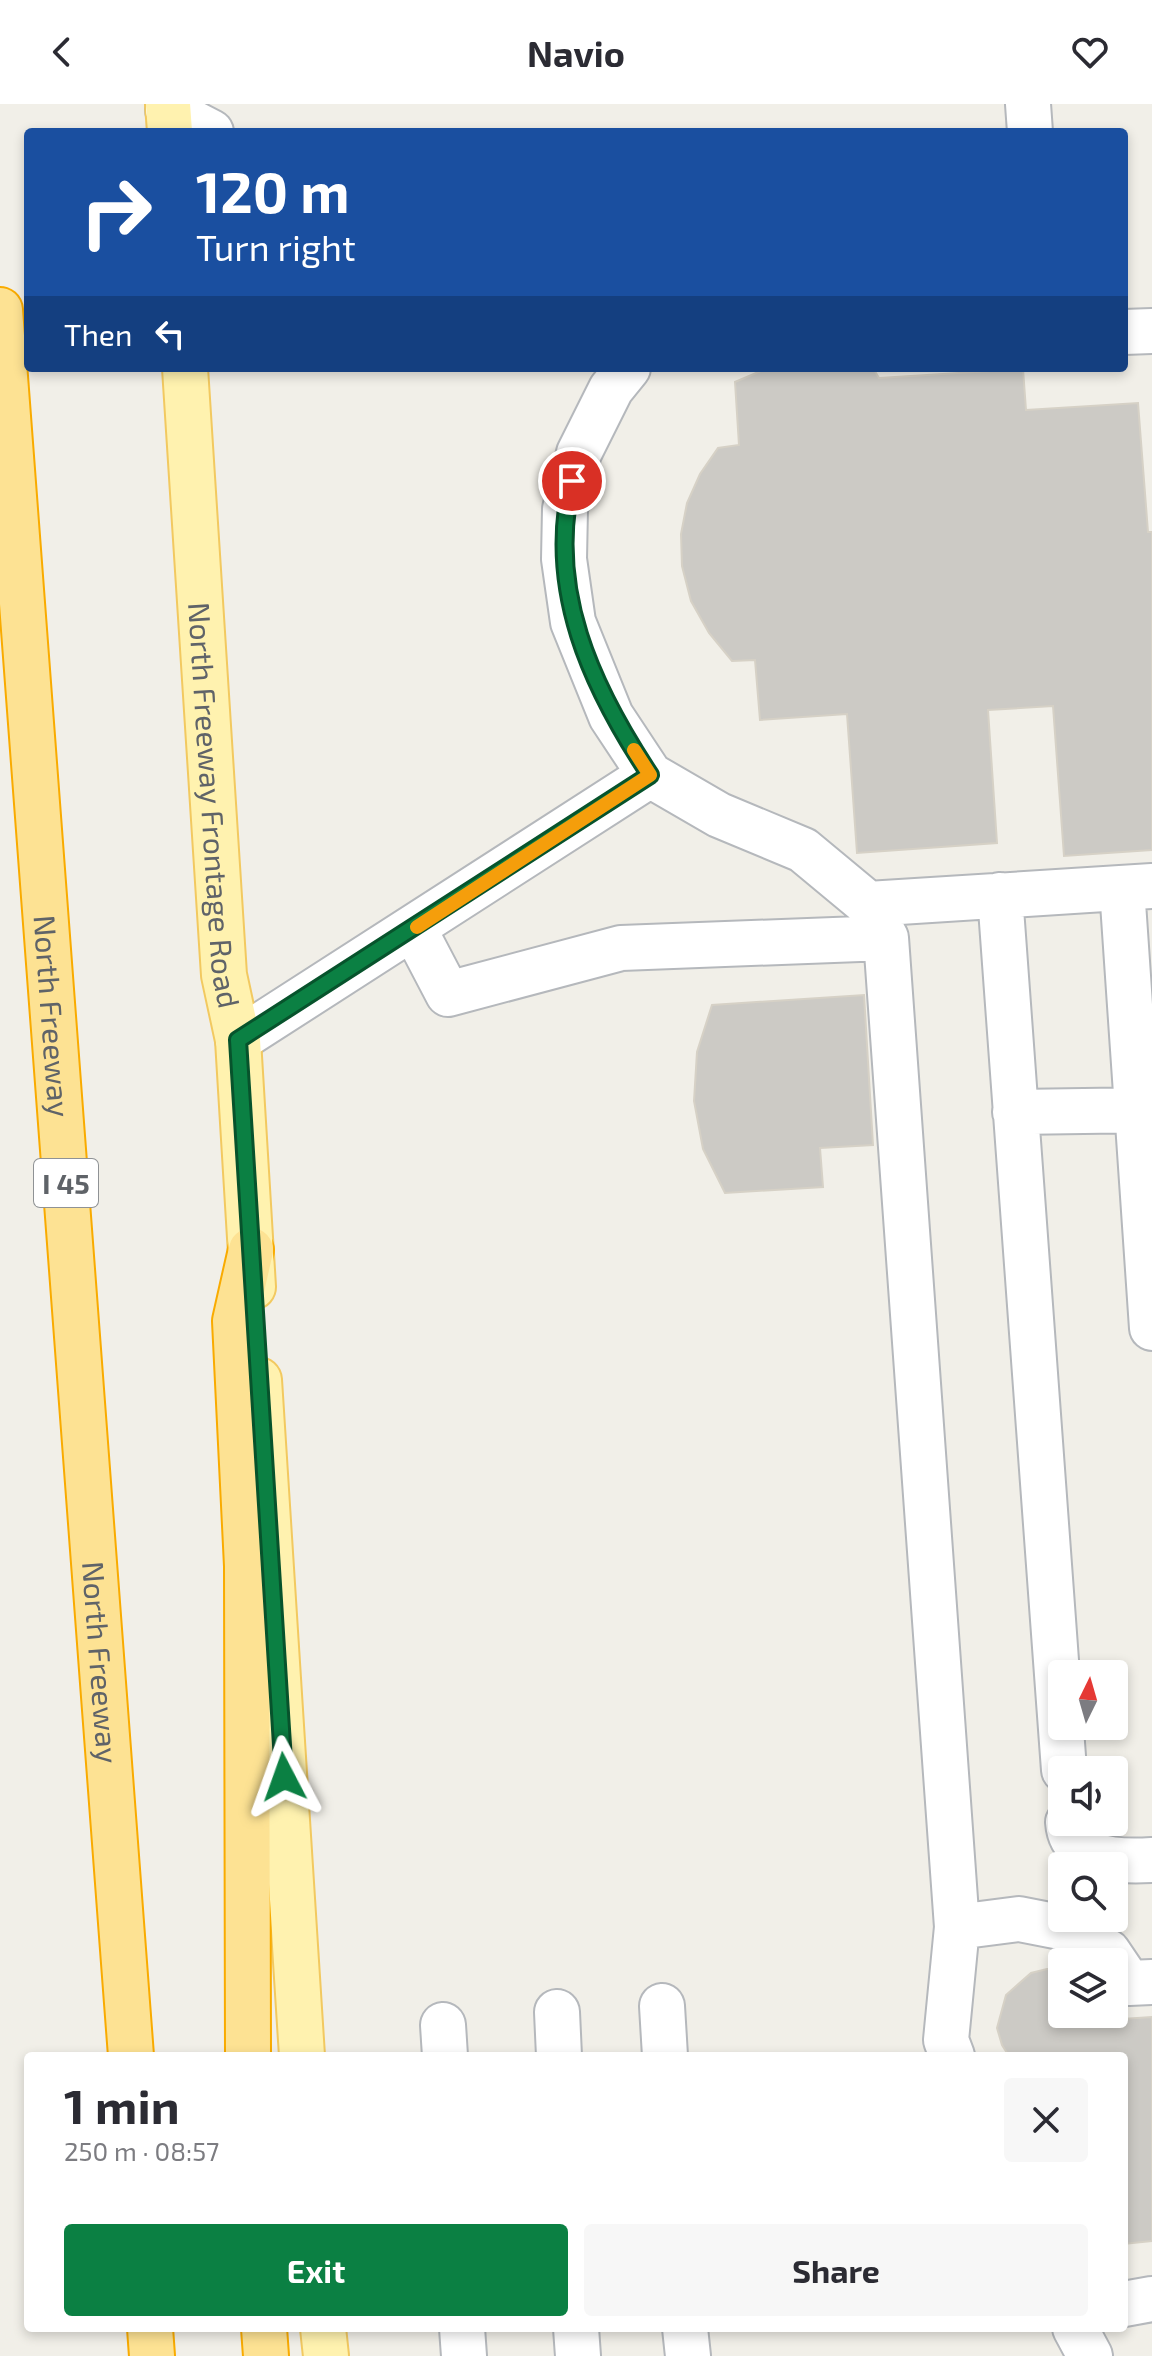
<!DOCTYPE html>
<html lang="en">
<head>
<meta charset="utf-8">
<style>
	:root { --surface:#fff; --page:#f7f7f7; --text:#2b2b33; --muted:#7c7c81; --accent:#0b8043 }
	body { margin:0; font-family:"Exo 2",sans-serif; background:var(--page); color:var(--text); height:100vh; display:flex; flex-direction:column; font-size:30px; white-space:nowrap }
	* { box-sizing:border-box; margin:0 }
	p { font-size:26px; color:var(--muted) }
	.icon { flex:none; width:44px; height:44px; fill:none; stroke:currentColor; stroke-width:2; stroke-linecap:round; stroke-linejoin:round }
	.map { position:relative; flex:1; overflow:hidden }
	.panel { position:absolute; left:24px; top:1948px; width:1104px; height:280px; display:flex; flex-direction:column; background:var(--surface); border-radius:8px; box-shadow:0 4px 12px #0003 }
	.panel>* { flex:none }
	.guide { position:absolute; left:24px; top:24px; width:1104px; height:244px; border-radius:8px; box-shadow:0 4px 12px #0003; background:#1a4fa0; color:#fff; overflow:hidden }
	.needle { width:52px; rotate:5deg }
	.fabs { position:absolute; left:1048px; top:1556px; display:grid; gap:16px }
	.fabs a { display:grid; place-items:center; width:80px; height:80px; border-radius:8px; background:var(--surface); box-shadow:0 4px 12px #0003; font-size:40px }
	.pin { position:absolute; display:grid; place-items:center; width:68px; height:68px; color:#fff; margin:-34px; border:4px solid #fff; border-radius:50%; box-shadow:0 2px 8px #0007 }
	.me { position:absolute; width:88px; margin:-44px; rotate:356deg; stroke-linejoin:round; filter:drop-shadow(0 0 6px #0008) }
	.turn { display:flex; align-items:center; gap:28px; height:168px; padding:0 40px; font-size:36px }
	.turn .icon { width:104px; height:104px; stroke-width:2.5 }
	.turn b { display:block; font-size:56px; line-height:68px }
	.then { display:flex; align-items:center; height:76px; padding:0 40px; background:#0003; gap:16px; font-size:30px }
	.round { display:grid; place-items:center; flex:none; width:84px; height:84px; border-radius:8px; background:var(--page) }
	.head { display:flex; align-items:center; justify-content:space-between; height:136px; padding:0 40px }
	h1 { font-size:48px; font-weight:700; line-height:60px }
	.button { display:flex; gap:16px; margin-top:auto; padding:16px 40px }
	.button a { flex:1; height:92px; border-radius:8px; background:var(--accent); color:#fff; font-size:32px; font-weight:700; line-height:92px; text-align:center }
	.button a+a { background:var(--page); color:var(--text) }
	header { display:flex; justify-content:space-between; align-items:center; height:104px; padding:0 40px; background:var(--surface); font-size:36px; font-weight:700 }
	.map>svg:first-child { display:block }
	.building { fill:#cccac5; stroke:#d6d1c6; stroke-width:2 }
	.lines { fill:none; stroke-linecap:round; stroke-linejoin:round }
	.minor-casing { stroke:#b5b8bc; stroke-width:48 }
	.major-casing { stroke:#f2c960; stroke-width:48 }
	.highway-casing { stroke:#f9ab00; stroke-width:48 }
	.minor { stroke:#fff; stroke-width:44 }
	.major { stroke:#fff2af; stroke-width:44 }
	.highway { stroke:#fde293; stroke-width:44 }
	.route-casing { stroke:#07532c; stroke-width:20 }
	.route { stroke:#0b8043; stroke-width:14 }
	.slow { stroke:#f59e0b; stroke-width:14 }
	.labels { text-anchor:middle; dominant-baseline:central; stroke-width:8; stroke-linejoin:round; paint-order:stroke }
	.shield { fill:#fff; stroke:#8f9295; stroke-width:2 }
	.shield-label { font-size:28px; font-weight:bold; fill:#5f6368 }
	.street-label { font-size:30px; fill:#5f6368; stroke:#fff }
</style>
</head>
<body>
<header><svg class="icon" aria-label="back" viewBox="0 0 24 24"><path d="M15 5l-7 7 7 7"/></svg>Navio<svg class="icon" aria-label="heart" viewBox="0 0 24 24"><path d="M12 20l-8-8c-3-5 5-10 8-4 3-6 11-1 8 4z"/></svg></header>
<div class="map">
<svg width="1152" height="2252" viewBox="0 0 1152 2252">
	<rect width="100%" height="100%" fill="#f1efe8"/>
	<!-- building -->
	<path class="building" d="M 768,264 L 873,264 L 879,274 L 1023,265 L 1026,306 L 1138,299 L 1148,428 L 1152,428 L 1152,746 L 1064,752 L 1053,602 L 988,606 L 997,739 L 857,749 L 847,610 L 760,616 L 755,556 L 732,557 L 709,529 L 691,497 L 682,462 L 681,430 L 687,399 L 700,370 L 718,344 L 739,341 L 735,278 Z
		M 864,891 L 873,1041 L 820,1044 L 823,1083 L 725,1089 L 703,1045 L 694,997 L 697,948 L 712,901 Z
		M 1047,1865 L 1062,1865 L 1062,1910 L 1106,1910 L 1107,1916 L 1152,1913 L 1152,2137 L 1124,2140 L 1124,1952 L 1009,1952 L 1002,1941 L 997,1924 L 1006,1891 L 1031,1869 Z"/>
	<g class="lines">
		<defs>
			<path id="minor" d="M 1028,0 L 1030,28
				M 168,6 L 211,28
				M 1124,228 L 1152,227
				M 628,264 L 611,285 L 579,349 L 565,405 L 564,455 L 573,518 L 611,612 L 650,671
				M 1122,784 L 1152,1224
				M 1000,791 L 1064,1666
				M 868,800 L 1152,782
				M 414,825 L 448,890 L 621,844 L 886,834
				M 238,936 L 650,671 L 719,711 L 803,746 L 868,800 L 886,834 L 957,1823 L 946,1936 L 952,1952
				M 1015,1008 L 1152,1006
				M 1068,1718 C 1071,1757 1120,1758 1152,1756
				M 957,1823 L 1019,1815 L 1065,1824 L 1108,1848 L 1129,1879 L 1152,1878
				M 662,1902 L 665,1952
				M 557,1908 L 559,1952
				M 443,1921 L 445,1952
				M 1124,2200 L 1152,2195
				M 462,2224 L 464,2252
				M 576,2224 L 578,2252
				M 685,2224 L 688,2252
				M 1075,2224 L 1090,2252"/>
			<g id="major">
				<path d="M 168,0 L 170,28"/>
				<path id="s1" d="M 185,264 L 224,871 L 238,936 L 253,1183"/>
				<path d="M 259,1276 L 302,1952"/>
				<path d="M 323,2224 L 326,2252"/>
			</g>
			<g id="highway">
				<path id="s2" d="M 0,206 L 131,1952"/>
				<path d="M 248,1952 L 247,1462 L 235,1217 L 251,1146"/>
				<path d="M 150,2224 L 152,2252"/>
				<path d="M 264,2224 L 266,2252"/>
			</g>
		</defs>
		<!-- minor casing -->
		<use href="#minor" class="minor-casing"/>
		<!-- major casing -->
		<use href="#major" class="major-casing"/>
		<!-- highway casing -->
		<use href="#highway" class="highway-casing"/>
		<!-- minor -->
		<use href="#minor" class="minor"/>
		<!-- major -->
		<use href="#major" class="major"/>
		<!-- highway -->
		<use href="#highway" class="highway"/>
	</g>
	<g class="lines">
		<defs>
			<path id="route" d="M 284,1673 L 238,936 L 650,671 C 591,582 546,485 572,377"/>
		</defs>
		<!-- route casing -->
		<use href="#route" class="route-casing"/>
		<!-- route -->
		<use href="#route" class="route"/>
		<!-- slow -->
		<path class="slow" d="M 417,823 L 650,671 L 634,646"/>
	</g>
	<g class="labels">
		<!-- shield labels -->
		<rect class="shield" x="34" y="1055" width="64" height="48" rx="6"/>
		<g class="shield-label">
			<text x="66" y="1079">I 45</text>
		</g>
		<!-- street labels -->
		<g class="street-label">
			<text stroke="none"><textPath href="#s1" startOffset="438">North Freeway Frontage Road</textPath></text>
			<text stroke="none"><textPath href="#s2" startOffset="708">North Freeway</textPath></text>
			<text stroke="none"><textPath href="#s2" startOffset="1356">North Freeway</textPath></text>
		</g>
	</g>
</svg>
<div class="fabs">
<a><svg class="needle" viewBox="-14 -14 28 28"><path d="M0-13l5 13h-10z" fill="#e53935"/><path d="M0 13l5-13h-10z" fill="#7c7c81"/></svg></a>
<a><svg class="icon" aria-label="sound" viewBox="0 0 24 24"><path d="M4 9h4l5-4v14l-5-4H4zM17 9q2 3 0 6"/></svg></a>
<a><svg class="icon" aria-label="search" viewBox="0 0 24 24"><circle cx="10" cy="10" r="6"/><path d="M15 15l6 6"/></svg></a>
<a><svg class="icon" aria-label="layers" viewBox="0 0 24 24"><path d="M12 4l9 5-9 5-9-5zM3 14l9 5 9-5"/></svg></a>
</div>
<div class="pin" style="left:572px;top:377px;background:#d93025"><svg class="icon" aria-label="arrive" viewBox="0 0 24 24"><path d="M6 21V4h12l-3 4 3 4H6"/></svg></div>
<svg class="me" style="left:284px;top:1673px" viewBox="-20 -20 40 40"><path d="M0-17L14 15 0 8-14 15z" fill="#0b8043" stroke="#fff" stroke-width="4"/></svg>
<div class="guide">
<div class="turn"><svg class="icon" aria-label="right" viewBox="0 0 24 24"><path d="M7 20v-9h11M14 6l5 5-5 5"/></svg><div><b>120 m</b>Turn right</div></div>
<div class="then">Then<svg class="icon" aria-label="left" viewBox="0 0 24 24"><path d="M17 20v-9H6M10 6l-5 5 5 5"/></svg></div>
</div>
<section class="panel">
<div class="head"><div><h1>1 min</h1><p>250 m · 08:57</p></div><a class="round"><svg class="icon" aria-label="close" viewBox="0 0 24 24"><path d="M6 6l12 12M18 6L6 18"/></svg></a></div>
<div class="button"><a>Exit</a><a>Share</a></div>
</section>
</div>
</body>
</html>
